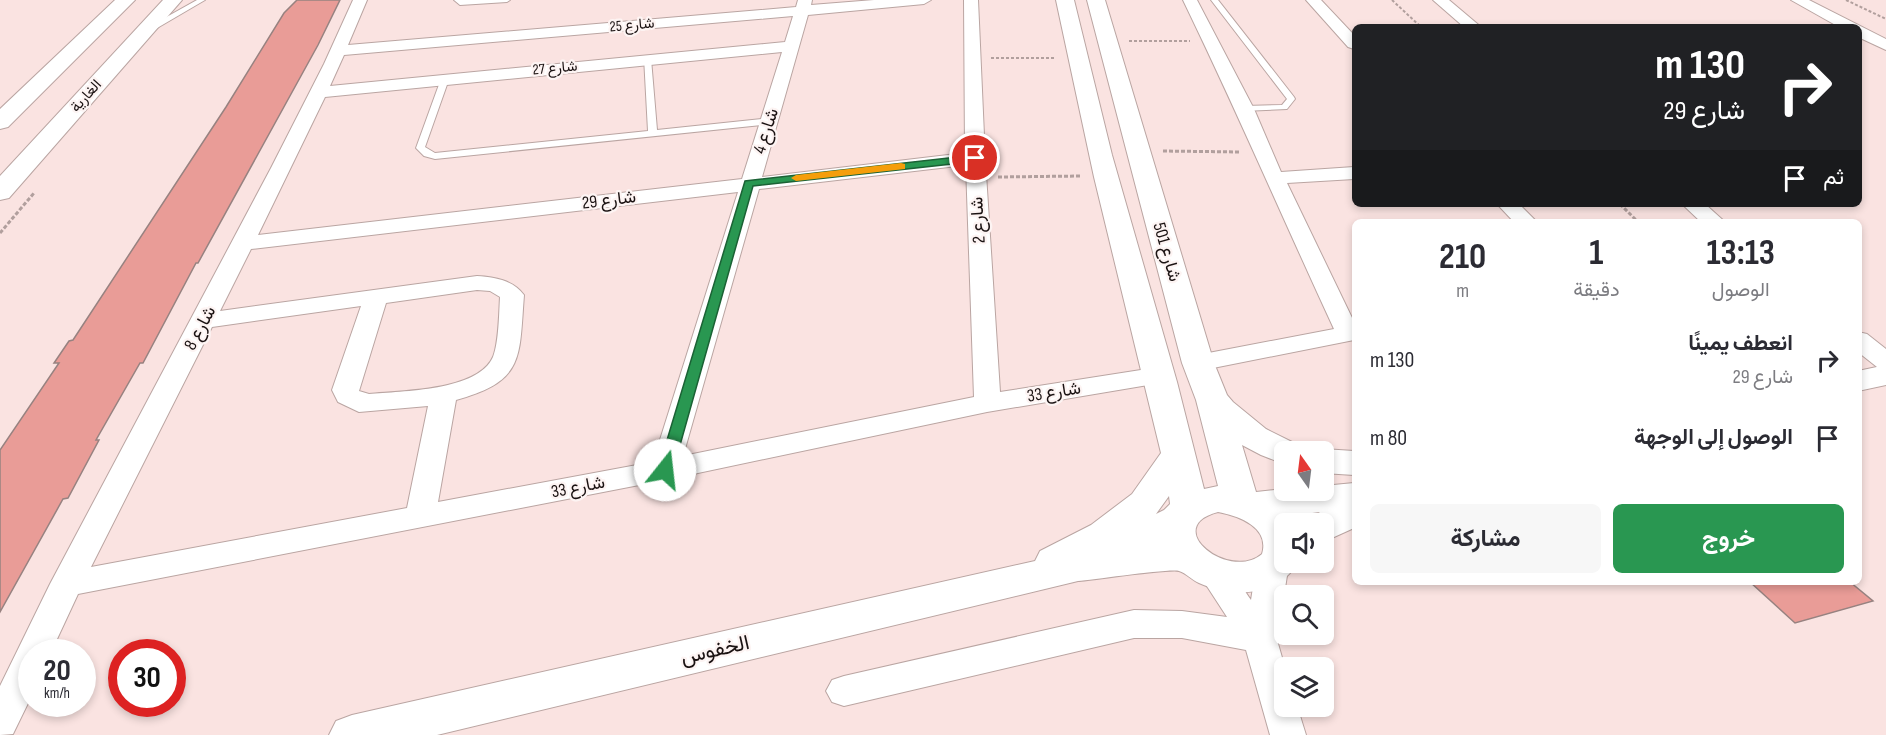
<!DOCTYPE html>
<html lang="ar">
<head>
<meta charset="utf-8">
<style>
	:root { --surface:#fff; --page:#f7f7f7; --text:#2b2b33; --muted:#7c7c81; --accent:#299751 }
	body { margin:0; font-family:"Sofia Sans Condensed",Vazirmatn,sans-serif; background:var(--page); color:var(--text); direction:rtl; height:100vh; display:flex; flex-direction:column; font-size:22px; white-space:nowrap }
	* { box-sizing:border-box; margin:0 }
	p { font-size:20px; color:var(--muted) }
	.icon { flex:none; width:33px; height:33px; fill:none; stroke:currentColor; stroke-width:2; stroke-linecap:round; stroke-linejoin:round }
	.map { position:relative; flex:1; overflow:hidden; direction:ltr }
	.panel { position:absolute; left:1352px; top:219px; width:510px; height:366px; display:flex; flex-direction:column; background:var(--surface); border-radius:9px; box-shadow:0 3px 9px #0003; direction:rtl }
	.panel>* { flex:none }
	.hud { position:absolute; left:1352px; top:24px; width:510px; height:183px; border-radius:9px; box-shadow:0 3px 9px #0003; direction:rtl; background:#202124; color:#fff; overflow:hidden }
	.needle { width:39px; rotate:346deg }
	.controls { position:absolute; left:1274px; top:441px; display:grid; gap:12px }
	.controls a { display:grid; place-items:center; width:60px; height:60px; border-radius:9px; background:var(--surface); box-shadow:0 3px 9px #0003; font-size:30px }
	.speed { position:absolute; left:18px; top:639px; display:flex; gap:12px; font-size:30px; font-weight:700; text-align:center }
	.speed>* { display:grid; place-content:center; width:78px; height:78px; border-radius:50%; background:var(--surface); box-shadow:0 3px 9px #0003; line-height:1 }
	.speed small { font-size:15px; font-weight:400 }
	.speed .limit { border:9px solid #d22; background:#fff; color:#111 }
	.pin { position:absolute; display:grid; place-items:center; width:51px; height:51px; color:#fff; margin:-26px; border:3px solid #fff; border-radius:50%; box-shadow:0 2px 6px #0007 }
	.me { position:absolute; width:66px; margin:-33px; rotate:16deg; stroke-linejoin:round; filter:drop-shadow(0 0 4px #0008) }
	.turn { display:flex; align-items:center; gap:21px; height:126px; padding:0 18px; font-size:27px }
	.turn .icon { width:78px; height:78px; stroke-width:2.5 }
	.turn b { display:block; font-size:42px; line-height:51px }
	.then { display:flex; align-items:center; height:57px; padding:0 18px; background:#0003; gap:12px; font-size:22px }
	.eta { display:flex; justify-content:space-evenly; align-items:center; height:102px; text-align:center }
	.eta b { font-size:36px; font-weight:700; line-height:42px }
	.action { display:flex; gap:12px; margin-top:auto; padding:12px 18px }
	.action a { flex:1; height:69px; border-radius:9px; background:var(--accent); color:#fff; font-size:24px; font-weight:700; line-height:69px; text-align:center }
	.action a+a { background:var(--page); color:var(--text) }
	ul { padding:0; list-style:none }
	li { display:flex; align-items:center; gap:18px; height:78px; padding:0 18px }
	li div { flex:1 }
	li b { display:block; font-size:22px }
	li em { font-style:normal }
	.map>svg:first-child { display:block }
	.building { fill:#e99c97; stroke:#978280; stroke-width:1.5 }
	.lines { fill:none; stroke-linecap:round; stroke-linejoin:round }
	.service-casing { stroke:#baa5a2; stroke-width:2 }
	.minor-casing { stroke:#baa5a2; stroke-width:2 }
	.tertiary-casing { stroke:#baa5a2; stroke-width:2 }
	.secondary-casing { stroke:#baa5a2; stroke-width:2 }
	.path-far1 { stroke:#b19f9d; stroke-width:2; stroke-dasharray:3 2; stroke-linecap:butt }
	.path { stroke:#b19f9d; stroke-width:3; stroke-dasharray:4 2; stroke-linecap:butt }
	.service { fill:#fff; fill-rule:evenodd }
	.minor { fill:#fff; fill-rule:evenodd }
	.tertiary { fill:#fff; fill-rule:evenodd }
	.secondary { fill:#fff; fill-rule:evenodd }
	.route { fill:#299751; stroke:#1b6235; stroke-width:1.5 }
	.slow { fill:#f59e0b }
	.labels { text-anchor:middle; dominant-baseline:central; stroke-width:4.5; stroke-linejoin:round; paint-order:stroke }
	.far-street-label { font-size:15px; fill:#1a1212; stroke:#fdf4f3 }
	.street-label { font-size:18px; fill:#1a1212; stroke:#fdf4f3 }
	.near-street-label { font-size:21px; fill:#1a1212; stroke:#fdf4f3 }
</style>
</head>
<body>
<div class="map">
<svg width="1886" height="735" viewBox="0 0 1886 735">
	<rect width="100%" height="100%" fill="#fae3e1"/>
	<!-- building -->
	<path class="building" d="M 297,0 L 340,0 L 318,45 L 198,263 L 196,263 L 143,363 L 140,363 L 96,440 L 99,440 L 68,498 L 63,499 L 0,612 L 0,450 L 59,363 L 54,363 L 69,341 L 73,340 L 226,107 L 284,13 Z
		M 1750,582 L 1850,582 L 1873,601 L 1795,623 Z"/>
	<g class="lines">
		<defs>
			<path id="service" d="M 197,0 L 205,0 L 152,31 L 145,29 Z
				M 454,0 L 510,0 L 507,2 L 460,5 Z
				M 1211,0 L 1218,0 L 1294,97 L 1295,99 L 1287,109 L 1242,111 L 1241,109 L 1245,106 L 1282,105 L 1287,99 Z
				M 644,57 L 651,59 L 657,130 L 770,118 L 774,121 L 770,124 L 435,159 L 424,156 L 416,148 L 441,79 L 445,77 L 449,79 L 425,147 L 435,153 L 648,131 Z"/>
			<path id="minor" d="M 353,0 L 367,0 L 348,45 L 796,7 L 798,0 L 812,0 L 811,5 L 874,0 L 931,0 L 924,4 L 808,15 L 762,177 L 965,153 L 964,0 L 978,0 L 985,158 L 1000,392 L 1160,367 L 1169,369 L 1173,375 L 1169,381 L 1160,383 L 987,412 L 665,480 L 78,594 L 51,652 L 32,652 L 32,695 L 13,734 L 0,735 L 0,686 L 50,584 L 271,168 L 324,64 ZM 793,16 L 785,42 L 330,86 L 344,55 ZM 782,52 L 742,179 L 258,235 L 325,97 ZM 966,165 L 974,397 L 683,456 L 759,189 ZM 738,192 L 653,462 L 438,502 L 456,400 C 525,381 519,358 524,295 C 513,280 494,277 477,276 L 220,311 L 251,249 ZM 477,290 L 490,291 L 500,297 C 499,313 499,342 493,357 C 478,391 402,391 369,394 L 359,391 L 386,303 ZM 361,306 L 332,390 L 338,402 L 359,412 L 428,406 L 407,508 L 91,567 L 212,327 Z
				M 1183,0 L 1197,0 L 1254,109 L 1281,172 L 1354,167 L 1354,179 L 1287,183 L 1354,322 L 1354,340 L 1198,371 L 1189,369 L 1185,363 L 1189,357 L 1198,355 L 1334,329 C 1283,219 1236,109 1183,0 Z
				M 1306,0 L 1321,0 L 1354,35 L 1354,49 L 1348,47 Z
				M 1433,0 L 1449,0 L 1481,27 L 1464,27 Z
				M 1791,0 L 1809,0 L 1886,39 L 1886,50 L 1858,37 L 1858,27 L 1839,27 Z
				M 1497,204 L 1519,204 L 1537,222 L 1514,222 Z
				M 1682,204 L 1705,204 L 1725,222 L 1701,222 Z
				M 1858,332 L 1867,334 L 1886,349 L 1886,369 L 1877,367 L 1858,352 Z
				M 1272,557 L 1283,560 L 1288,569 L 1277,640 L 1285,668 L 1284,706 L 1297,706 L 1306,735 L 1270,735 L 1246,650 L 1182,638 L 1134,638 L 844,706 L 832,702 L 826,691 L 832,680 L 844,676 L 1134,610 L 1182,611 L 1227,617 L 1199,574 L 1204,565 C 1229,557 1238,582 1251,600 L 1256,569 L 1261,560 Z"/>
			<path id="tertiary" d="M 1056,0 L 1074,0 L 1112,155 L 1177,382 L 1204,489 L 1218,486 L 1196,400 L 1182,363 L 1087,0 L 1105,0 L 1214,363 L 1227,395 L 1233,402 L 1266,429 L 1296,444 L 1301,452 L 1284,452 L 1284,464 L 1261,455 L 1242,445 L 1256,492 L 1284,489 L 1323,490 L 1323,486 L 1354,483 L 1354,528 L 1323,542 L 1323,524 L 1307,524 L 1310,518 L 1320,512 L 1289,516 L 1294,524 L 1284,524 L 1284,562 L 1298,562 C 1279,597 1231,598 1199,583 C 1192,580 1186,573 1179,571 C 1171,568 1093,580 1078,581 L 437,735 L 329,735 L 336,721 L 352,715 L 1035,561 L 1040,551 L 1091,525 L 1132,494 L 1161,453 L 1094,177 ZM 1169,496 L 1170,504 L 1164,510 L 1156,514 ZM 1218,512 C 1240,516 1270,528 1262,554 C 1229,582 1160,527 1218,512 Z
				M 1886,365 L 1886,385 L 1858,391 L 1858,371 Z
				M 1323,449 L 1354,451 L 1354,475 L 1323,473 L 1323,452 L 1314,452 Z"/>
			<path id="secondary" d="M 115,0 L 135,0 L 8,127 L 0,129 L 0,109 Z
				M 163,0 L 182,0 L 9,198 L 0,200 L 0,176 Z"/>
		</defs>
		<!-- service casing -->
		<use href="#service" class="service-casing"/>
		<!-- minor casing -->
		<use href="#minor" class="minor-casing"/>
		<!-- tertiary casing -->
		<use href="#tertiary" class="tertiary-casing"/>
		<!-- secondary casing -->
		<use href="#secondary" class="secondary-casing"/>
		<!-- path-far1 -->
		<path class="path-far1" d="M 1392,0 L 1421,27
			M 1846,0 L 1886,19
			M 1129,41 L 1190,41
			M 991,58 L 1055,58"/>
		<!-- path -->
		<path class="path" d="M 1163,151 L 1240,152
			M 998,177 L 1081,176
			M 1620,204 L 1638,222
			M 0,233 L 34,193"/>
		<!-- service -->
		<use href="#service" class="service"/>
		<!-- minor -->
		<use href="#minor" class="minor"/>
		<!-- tertiary -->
		<use href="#tertiary" class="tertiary"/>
		<!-- secondary -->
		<use href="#secondary" class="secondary"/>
	</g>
	<!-- route -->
	<path class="route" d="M 975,155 L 980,158 L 979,161 L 753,186 L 673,470 L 671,474 L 660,474 L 658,470 L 745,181 Z"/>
	<!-- slow -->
	<path class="slow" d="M 901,163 L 905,164 L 905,169 L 796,181 L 791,178 L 796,175 Z"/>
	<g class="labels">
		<!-- far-street labels -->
		<g class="far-street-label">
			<text transform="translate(632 25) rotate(-5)">شارع 25</text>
			<text transform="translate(555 68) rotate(-5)">شارع 27</text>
			<text transform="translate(86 96) rotate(-48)">الغارية</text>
		</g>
		<!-- street labels -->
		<g class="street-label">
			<text transform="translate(766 131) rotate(-72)">شارع 4</text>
			<text transform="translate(609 200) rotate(-7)">شارع 29</text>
			<text transform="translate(978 220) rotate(-93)">شارع 2</text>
			<text transform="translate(1167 252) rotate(74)">شارع 501</text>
			<text transform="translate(200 328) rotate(-62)">شارع 8</text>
			<text transform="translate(1054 392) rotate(-9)">شارع 33</text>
			<text transform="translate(578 487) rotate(-11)">شارع 33</text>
		</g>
		<!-- near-street labels -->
		<g class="near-street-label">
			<text transform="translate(715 650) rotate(-13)">الخفوس</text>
		</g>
	</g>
</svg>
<div class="controls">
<a><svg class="needle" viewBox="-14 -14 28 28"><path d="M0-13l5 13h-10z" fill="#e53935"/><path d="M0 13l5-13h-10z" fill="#7c7c81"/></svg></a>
<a><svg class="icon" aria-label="sound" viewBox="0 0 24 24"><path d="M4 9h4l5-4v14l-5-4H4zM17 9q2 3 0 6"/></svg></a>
<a><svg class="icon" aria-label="search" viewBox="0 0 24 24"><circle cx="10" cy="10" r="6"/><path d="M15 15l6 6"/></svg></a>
<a><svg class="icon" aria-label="layers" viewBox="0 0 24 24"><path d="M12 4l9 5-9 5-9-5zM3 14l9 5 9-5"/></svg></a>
</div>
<div class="speed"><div>20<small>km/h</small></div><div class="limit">30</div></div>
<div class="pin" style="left:975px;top:158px;background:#d93025"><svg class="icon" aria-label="arrive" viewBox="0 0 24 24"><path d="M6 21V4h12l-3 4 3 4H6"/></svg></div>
<svg class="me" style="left:665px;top:470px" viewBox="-20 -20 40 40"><circle r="19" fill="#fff"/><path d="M0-13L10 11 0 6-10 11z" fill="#299751"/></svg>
<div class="hud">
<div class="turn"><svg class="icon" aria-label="right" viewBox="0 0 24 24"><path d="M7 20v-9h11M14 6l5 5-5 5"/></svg><div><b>130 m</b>شارع 29</div></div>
<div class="then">ثم<svg class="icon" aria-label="arrive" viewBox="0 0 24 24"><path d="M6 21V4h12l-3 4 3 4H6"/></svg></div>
</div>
<section class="panel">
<div class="eta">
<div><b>13:13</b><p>الوصول</p></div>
<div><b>1</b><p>دقيقة</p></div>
<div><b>210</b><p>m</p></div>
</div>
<ul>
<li><svg class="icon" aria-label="right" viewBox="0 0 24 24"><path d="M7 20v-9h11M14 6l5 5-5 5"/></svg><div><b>انعطف يمينًا</b><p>شارع 29</p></div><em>130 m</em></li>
<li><svg class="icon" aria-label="arrive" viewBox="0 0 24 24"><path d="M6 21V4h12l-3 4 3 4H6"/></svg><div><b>الوصول إلى الوجهة</b></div><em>80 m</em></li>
</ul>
<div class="action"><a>خروج</a><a>مشاركة</a></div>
</section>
</div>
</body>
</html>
